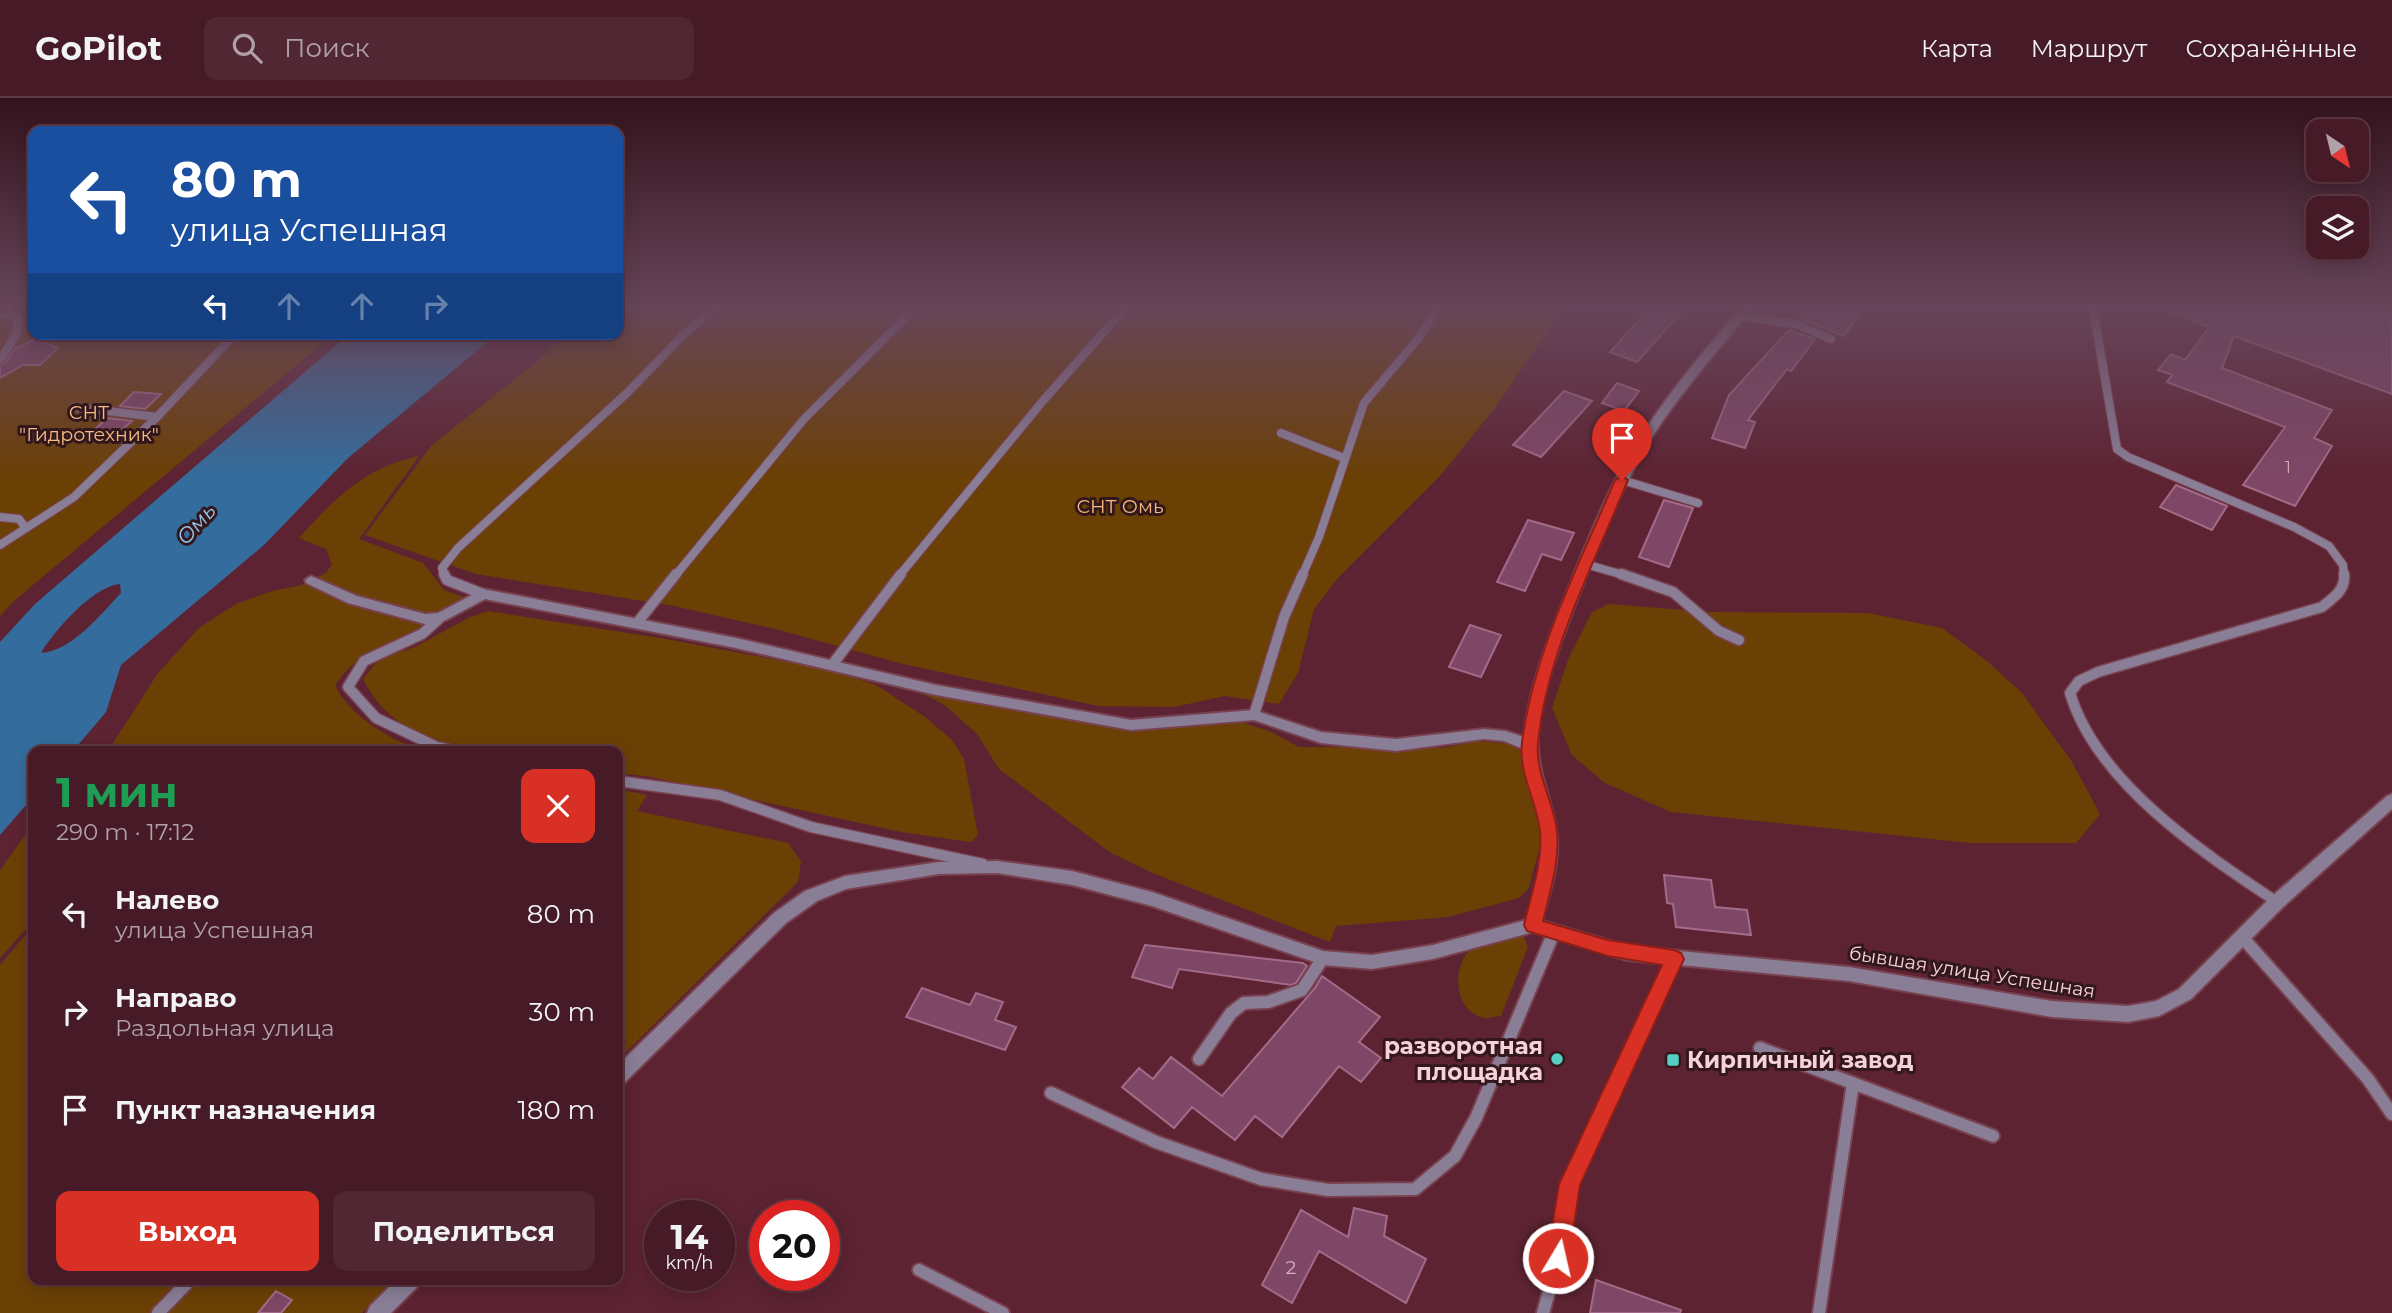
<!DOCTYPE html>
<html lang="ru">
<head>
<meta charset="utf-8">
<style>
	:root { --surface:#461a26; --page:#502732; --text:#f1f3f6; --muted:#b0a1a7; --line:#5e3843; --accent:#d93025 }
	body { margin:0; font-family:Montserrat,sans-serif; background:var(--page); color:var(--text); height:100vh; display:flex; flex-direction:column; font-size:26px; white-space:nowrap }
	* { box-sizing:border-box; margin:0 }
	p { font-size:23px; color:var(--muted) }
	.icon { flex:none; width:38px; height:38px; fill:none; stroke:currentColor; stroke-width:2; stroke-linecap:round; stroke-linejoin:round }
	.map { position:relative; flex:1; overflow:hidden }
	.details { position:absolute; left:28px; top:648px; width:595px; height:539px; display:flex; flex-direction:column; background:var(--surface); border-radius:14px; box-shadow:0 4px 18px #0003,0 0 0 2px var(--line) }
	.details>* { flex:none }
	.hud { position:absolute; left:28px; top:28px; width:595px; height:214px; border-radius:14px; box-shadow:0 4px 18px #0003,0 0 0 2px var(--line); background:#1a4fa0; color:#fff; overflow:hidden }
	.needle { width:46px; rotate:145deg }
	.tools { position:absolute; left:2306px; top:21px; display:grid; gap:14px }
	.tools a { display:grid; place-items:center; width:63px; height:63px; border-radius:14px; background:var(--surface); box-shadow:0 4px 18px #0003,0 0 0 2px var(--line); font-size:35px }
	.speed { position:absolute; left:644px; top:1102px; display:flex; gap:14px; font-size:35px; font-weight:700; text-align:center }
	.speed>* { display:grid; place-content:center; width:91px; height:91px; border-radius:50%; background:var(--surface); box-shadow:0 4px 18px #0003,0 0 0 2px var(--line); line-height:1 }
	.speed small { font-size:18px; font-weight:400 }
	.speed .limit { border:10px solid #d22; background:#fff; color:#111 }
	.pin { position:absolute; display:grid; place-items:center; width:60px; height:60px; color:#fff; margin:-72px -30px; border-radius:50% 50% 50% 0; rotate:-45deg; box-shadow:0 0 7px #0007 }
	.pin .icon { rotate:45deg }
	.me { position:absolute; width:77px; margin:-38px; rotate:9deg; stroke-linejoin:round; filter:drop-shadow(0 0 5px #0008) }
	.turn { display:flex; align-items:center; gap:24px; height:147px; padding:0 28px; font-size:32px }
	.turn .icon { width:91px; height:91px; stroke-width:2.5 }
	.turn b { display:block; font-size:49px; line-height:60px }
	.lanes { display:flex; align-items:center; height:66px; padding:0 28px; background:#0003; justify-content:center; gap:35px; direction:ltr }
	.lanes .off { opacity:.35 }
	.round { display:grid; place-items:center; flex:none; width:74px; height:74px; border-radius:14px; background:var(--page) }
	.summary { display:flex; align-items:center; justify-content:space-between; height:119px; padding:0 28px }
	h1 { font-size:42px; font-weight:700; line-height:52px; color:#1e9e55 }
	.button { display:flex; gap:14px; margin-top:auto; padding:14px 28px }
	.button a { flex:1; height:80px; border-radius:14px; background:var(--accent); color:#fff; font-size:28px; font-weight:700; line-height:80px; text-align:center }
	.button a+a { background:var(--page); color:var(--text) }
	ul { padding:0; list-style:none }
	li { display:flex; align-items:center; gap:21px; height:98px; padding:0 28px }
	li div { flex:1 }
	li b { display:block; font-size:26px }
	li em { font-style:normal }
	header { display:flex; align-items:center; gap:42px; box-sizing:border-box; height:98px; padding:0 35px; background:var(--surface); border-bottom:2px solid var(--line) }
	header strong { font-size:33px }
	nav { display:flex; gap:38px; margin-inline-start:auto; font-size:24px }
	.search { width:490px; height:63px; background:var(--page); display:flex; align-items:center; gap:18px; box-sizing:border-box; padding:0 24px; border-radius:14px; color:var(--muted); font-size:26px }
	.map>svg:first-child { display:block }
	.green { fill:#6b4005 }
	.water { fill:#346d9d; fill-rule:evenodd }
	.building { fill:#7e4765; stroke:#a46a89; stroke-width:2 }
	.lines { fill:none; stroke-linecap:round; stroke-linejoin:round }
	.lane-far2-casing { stroke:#794250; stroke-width:10 }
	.lane-far1-casing { stroke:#794250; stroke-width:13 }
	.lane-casing { stroke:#794250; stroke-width:16 }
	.street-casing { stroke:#794250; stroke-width:4 }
	.lane-far2 { stroke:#897e96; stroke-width:8 }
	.lane-far1 { stroke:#897e96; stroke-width:10 }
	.lane { stroke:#897e96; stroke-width:12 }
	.street { fill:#897e96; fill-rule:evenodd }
	.route { fill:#d93025; stroke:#8d1f18; stroke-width:2 }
	.poi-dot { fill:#56cec3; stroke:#32181d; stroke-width:2.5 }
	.labels { text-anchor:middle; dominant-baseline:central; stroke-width:6; stroke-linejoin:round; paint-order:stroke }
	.number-label { font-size:16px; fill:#d8aeba }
	.park-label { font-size:19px; fill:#f5bb7f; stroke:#32181d }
	.street-label { font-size:19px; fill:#f6d1d7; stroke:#32181d }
	.near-number-label { font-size:19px; fill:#d8aeba }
	.water-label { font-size:21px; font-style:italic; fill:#9ac7f0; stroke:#32181d }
	.near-poi-label { font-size:23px; font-weight:bold; fill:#f6d1d7; stroke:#32181d; text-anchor:end }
</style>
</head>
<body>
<header>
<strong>GoPilot</strong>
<div class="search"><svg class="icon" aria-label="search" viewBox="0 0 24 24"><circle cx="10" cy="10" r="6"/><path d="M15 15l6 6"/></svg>Поиск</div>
<nav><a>Карта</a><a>Маршрут</a><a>Сохранённые</a></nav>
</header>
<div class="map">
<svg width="2392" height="1215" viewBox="0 0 2392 1215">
	<rect width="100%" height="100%" fill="#5d2332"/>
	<!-- green -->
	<path class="green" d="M 0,210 L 33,210 L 33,236 L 334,236 L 15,502 L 0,518 Z
		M 618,210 L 1564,210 L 1494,311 L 1440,378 L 1337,481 L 1314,511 L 1298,575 L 1279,606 L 1225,598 L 1174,609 L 1098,608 L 903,566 L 779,532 L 674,508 L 476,476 L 365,437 L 431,348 L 539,262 L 566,236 L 618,236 Z
		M 419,358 L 359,441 L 423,465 L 444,492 L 463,499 C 449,510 434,523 419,531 C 384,550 359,553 335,587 C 348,617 395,646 427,653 L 108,653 L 158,575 L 200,529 L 236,506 L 272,493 L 302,487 L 326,475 L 332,466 L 326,451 L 299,440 C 335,400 364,370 419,358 Z
		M 1609,506 L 1709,514 L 1868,515 L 1942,530 L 1987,563 L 2022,595 L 2072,664 L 2100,716 L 2076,745 L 1970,745 L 1671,714 L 1605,685 L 1572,657 L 1552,610 L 1569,559 L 1592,514 Z
		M 488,513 L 666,541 L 830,572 L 876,587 L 925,619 L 952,642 L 964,661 L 978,737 L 971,744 L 901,734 L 651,679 L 618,675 L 618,653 C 533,653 408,672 363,581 L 380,560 L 415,549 L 468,520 Z
		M 914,591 L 1130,633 L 1244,625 L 1269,633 L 1299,649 L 1444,650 L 1475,643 L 1511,646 L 1522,654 L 1542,739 L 1529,790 L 1519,800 L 1448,819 L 1336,828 L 1330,844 L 1155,776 L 1111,755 L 999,671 L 977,636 L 946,608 Z
		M 618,691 L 647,697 L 637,713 L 788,745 L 801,763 L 798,784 L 618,962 Z
		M 33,726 L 33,823 L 0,860 L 0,772 Z
		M 33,828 L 33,1181 L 396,1181 L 362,1215 L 0,1215 L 0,867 Z
		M 1515,836 L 1523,837 L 1528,849 L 1501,918 C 1497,918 1490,920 1485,920 C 1455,915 1451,872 1469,853 C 1479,842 1501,839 1515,836 Z"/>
	<!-- water -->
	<path class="water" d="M 349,236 L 497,236 L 348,360 L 264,447 L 121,567 L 106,614 L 73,653 L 33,653 L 33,699 L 0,737 L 0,544 L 35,506 ZM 120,486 L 121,495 C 101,516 72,553 41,555 C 54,533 93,488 120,486 Z"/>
	<!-- building -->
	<path class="building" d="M 1650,210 L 1685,210 L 1637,264 L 1610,254 Z
		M 1807,210 L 1845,210 L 1861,216 L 1843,238 L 1799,220 Z
		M 2163,210 L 2392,210 L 2392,296 L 2234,238 L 2222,270 L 2332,312 L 2314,340 L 2332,348 L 2295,408 L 2243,387 L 2285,329 L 2167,284 L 2172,277 L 2158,272 L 2171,256 L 2185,262 L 2209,229 Z
		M 1789,232 L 1815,241 L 1791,273 L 1787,271 L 1748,322 L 1755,324 L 1745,350 L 1712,340 L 1729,297 Z
		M 35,241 L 58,250 L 40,267 L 23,267 L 0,280 L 0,266 L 6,264 L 14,251 Z
		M 1617,285 L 1639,293 L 1624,313 L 1602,305 Z
		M 1564,293 L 1592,303 L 1541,359 L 1513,347 Z
		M 134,294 L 161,296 L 145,311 L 120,308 Z
		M 107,320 L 132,323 L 118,335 L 93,333 Z
		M 2176,387 L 2227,408 L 2212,432 L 2160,409 Z
		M 1664,402 L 1693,410 L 1669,469 L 1639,459 Z
		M 1528,422 L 1574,435 L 1561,462 L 1542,456 L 1525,493 L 1497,484 Z
		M 1470,527 L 1501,537 L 1481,579 L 1449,569 Z
		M 1664,777 L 1711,782 L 1715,809 L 1747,812 L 1751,837 L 1676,829 L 1673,806 L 1667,805 Z
		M 1145,847 L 1303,865 L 1307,868 L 1296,885 L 1291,887 L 1179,871 L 1172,890 L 1132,879 Z
		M 1322,878 L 1380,919 L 1359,944 L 1381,960 L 1361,984 L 1339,968 L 1282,1039 L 1255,1018 L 1235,1042 L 1192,1009 L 1174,1030 L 1122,989 L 1139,970 L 1153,981 L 1171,959 L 1222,998 L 1315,890 Z
		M 922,890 L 970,907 L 976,895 L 1003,904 L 995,922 L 1016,929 L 1005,952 L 906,919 Z
		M 1354,1110 L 1387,1118 L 1384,1138 L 1426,1161 L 1406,1205 L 1319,1153 L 1292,1205 L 1262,1187 L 1301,1112 L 1348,1139 Z
		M 1596,1182 L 1681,1212 L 1680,1215 L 1590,1215 Z
		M 276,1193 L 292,1202 L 281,1215 L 258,1215 Z"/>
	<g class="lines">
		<defs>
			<path id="lane-far2" d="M 2093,210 L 2117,351 L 2128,359 L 2294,429 L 2329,448 L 2343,467 L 2344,478
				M 0,214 L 18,220 L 16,237 L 1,260
				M 1740,218 L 1796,226 L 1831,241
				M 75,309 L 157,319
				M 1281,335 L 1344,360
				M 1622,382 L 1698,405
				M 0,419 L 19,421 L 25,429
				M 0,447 L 74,399 L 157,319 L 235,236
				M 1585,466 L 1627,478
				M 445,478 L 442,470 L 458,450 L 628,294 L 682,238 L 716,210
				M 675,478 L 804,321 L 915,210
				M 899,478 L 1042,304 L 1125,210
				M 1302,478 L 1319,439 L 1364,305 L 1417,242 L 1438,210"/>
			<path id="lane-far1" d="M 444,476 L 447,482 L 483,496
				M 1621,476 L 1673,494 L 1719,533 L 1739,542
				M 441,519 L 422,536 L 364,563 L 348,589 L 376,620 L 437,649 L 456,653
				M 637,525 L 676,476
				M 832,567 L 901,476
				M 1254,617 L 1284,519 L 1303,476
				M 618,683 L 720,697 L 811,729 L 983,766
				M 2277,804 C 2203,755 2097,685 2070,595 L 2079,583 L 2098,574 L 2322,509 C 2333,500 2346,492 2344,476"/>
			<path id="lane" d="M 2242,839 L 2368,981 L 2392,1016
				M 1760,950 L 1993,1038
				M 1199,961 L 1231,915 L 1244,905 L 1268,904 L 1302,892 L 1323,860
				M 1051,995 L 1156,1044 L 1261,1081 L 1328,1092 L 1415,1091 L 1455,1058 L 1476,1020 L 1554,834
				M 919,1172 L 1003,1215
				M 158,1215 L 191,1181
				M 1543,1215 L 1556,1169 L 1570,1086 L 1674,861
				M 1819,1215 L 1853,985"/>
			<path id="street" d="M 1741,210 L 1752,210 C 1719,252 1683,291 1654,336 C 1622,387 1600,443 1578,499 C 1561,543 1543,588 1538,636 C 1535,673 1554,703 1557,740 C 1559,768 1549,796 1542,823 L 1627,848 L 1849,869 L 2052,903 L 2128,908 L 2156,903 L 2179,891 L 2271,799 L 2387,698 L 2392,696 L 2392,711 L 2283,809 L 2191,901 L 2159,918 L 2128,924 L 2052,919 L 1849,883 L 1627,862 L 1533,834 L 1433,861 L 1372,871 L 1323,867 L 1152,808 L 1072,787 L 997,775 L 939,776 L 846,791 L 817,803 L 786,825 L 624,985 L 618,987 L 618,967 L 774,815 L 805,793 L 845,778 L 939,764 L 997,763 L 1072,773 L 1152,794 L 1323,853 L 1372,857 L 1433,847 L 1526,822 C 1534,792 1546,762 1541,730 C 1536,703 1523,679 1523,651 L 1504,643 L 1484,641 L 1396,653 L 1321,645 L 1254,622 L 1131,632 L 936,597 L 736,550 L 485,501 L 446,522 L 425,526 L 348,505 L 306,485 L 305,482 L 311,478 L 357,498 L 425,516 L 438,515 L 483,491 L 736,540 L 936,587 L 1131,622 L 1254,612 L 1321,634 L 1396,641 L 1484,631 L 1505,633 L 1524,639 C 1529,589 1548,542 1566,496 C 1582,458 1596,419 1615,383 C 1648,319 1694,264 1741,210 Z
				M 397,1181 L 421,1181 L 418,1188 L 391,1215 L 367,1215 L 370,1208 Z"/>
		</defs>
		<!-- lane-far2 casing -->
		<use href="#lane-far2" class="lane-far2-casing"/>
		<!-- lane-far1 casing -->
		<use href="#lane-far1" class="lane-far1-casing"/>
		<!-- lane casing -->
		<use href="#lane" class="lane-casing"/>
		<!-- street casing -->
		<use href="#street" class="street-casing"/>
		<!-- lane-far2 -->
		<use href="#lane-far2" class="lane-far2"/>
		<!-- lane-far1 -->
		<use href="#lane-far1" class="lane-far1"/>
		<!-- lane -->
		<use href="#lane" class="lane"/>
		<!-- street -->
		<use href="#street" class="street"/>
	</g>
	<!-- sky -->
	<linearGradient id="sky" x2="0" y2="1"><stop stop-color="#33131c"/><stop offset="0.55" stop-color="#67455a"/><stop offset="1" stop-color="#67455a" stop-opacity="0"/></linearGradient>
	<rect width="2392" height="380" fill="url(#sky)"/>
	<!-- route -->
	<path class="route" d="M 1622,378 L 1628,382 C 1594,466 1547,553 1538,645 C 1535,675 1554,704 1557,733 C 1560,763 1550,793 1543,823 L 1608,842 L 1674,852 L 1681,855 L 1684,861 L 1580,1087 L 1569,1160 L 1565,1167 L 1558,1170 L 1550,1167 L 1547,1160 L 1559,1086 L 1662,867 L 1608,858 L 1527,833 L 1524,827 C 1531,797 1543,764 1540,733 C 1537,704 1518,675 1522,644 C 1534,552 1579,467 1615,382 Z"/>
	<!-- markers -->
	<g class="poi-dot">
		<circle cx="1557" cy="961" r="7"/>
		<rect x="1666" y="955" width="14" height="14" rx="3.5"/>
	</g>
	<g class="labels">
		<!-- number labels -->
		<g class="number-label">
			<text x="2288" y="369">1</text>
		</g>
		<!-- park labels -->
		<g class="park-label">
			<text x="89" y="314">СНТ<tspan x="89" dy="22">"Гидротехник"</tspan></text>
			<text x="1120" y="408">СНТ Омь</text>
		</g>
		<!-- street labels -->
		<g class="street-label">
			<text transform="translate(1972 874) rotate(9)">бывшая улица Успешная</text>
		</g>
		<!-- near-number labels -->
		<g class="near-number-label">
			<text x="1291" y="1169">2</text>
		</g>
		<!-- water labels -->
		<g class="water-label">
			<text transform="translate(196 426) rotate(-48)">Омь</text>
		</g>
		<!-- near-poi labels -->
		<g class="near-poi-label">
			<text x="1543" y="948">разворотная<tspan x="1543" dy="26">площадка</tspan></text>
			<text x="1687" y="962" text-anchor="start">Кирпичный завод</text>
		</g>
	</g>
</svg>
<div class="tools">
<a><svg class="needle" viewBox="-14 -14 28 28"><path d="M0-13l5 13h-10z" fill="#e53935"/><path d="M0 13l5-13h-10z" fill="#b0a1a7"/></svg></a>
<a><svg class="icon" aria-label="layers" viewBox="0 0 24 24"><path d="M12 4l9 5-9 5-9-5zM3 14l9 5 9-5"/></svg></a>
</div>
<div class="speed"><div>14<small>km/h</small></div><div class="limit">20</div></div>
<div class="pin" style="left:1622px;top:382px;background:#d93025"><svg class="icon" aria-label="arrive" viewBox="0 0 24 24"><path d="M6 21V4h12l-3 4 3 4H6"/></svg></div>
<svg class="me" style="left:1558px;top:1160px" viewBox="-20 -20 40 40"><circle r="17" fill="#d93025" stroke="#fff" stroke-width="3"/><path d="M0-11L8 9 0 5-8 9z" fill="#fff"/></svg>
<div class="hud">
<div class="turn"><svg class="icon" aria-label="left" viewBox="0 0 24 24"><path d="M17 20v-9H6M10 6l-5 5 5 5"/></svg><div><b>80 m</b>улица Успешная</div></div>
<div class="lanes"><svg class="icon" aria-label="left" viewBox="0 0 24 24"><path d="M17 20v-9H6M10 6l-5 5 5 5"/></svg><svg class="icon off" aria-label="ahead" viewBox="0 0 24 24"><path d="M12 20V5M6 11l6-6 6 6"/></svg><svg class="icon off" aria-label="ahead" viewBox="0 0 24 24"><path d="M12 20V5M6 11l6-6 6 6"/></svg><svg class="icon off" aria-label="right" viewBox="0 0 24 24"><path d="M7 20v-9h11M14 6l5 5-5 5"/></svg></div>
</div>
<section class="details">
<div class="summary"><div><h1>1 мин</h1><p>290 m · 17:12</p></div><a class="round" style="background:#d93025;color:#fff"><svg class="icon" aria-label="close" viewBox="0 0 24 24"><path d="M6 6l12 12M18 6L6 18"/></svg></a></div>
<ul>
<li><svg class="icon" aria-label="left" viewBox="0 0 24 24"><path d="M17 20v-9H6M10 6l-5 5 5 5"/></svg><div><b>Налево</b><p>улица Успешная</p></div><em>80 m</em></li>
<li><svg class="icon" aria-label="right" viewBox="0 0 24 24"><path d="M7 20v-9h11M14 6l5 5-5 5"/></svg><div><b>Направо</b><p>Раздольная улица</p></div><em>30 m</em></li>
<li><svg class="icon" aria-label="arrive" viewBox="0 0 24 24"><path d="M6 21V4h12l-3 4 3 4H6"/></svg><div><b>Пункт назначения</b></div><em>180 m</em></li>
</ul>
<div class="button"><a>Выход</a><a>Поделиться</a></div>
</section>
</div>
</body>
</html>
